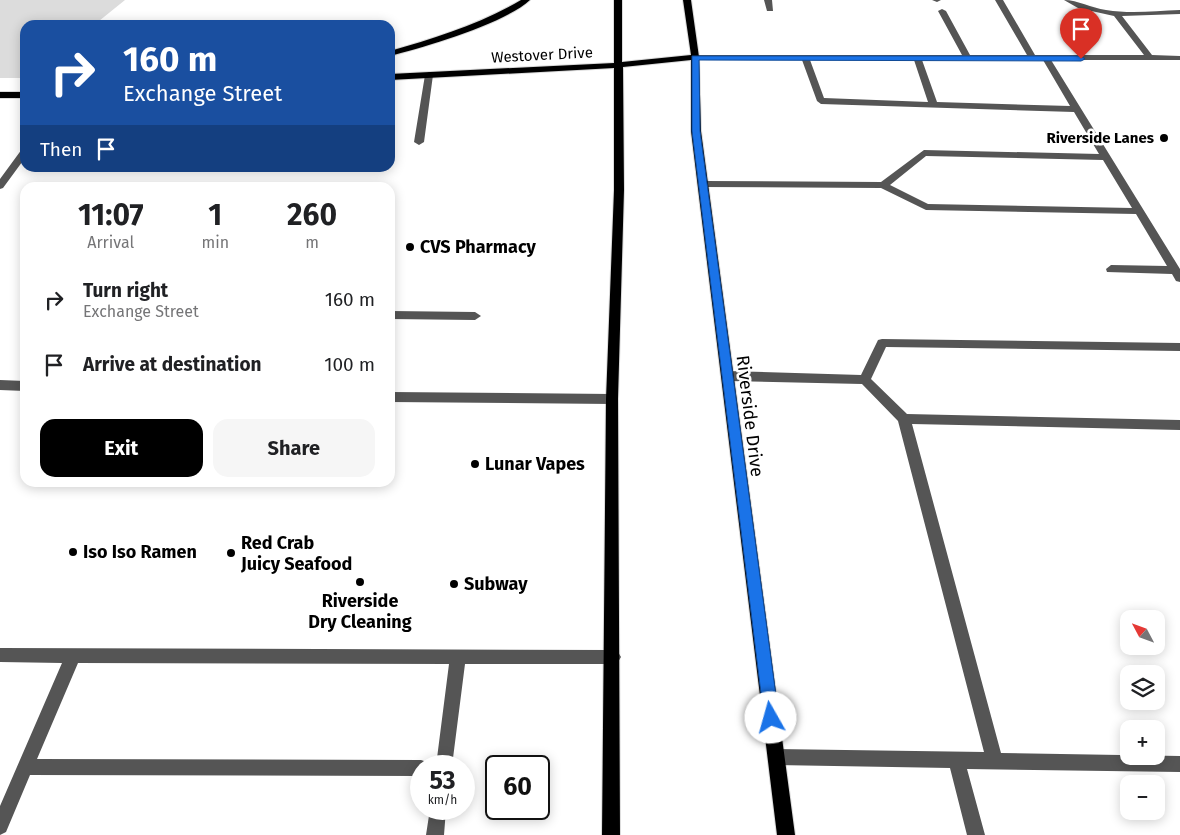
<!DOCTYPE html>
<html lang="en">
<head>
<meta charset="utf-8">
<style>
	:root { --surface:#fff; --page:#f6f6f6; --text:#202124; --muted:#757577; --accent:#000 }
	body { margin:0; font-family:"Fira Sans",sans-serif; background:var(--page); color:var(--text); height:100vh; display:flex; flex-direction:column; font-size:19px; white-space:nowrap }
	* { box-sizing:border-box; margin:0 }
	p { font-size:16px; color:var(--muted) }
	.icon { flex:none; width:28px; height:28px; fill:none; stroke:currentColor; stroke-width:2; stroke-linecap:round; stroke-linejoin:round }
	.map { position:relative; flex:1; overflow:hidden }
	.details { position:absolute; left:20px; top:182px; width:375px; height:305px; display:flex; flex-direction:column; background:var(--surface); border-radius:15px; box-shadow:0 2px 12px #0003 }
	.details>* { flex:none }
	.top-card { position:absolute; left:20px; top:20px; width:375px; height:152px; border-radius:15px; box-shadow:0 2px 12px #0003; background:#1a4fa0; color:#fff; overflow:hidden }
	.needle { width:32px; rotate:311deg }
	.fabs { position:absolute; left:1120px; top:610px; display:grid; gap:10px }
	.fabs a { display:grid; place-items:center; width:45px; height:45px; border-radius:10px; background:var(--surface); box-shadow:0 2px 12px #0003; font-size:25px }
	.speed { position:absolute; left:410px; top:755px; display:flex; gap:10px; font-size:25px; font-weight:700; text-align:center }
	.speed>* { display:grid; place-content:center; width:65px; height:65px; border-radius:50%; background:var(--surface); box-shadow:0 2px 12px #0003; line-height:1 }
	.speed small { font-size:12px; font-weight:400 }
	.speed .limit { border:2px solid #111; border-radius:8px; background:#fff; color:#111 }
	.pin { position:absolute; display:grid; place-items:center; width:42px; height:42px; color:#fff; margin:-51px -21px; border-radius:50% 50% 50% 0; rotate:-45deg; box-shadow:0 0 5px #0007 }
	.pin .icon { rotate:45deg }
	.me { position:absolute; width:55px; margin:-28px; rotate:353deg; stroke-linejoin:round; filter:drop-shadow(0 0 4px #0008) }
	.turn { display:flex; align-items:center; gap:18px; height:105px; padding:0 20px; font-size:22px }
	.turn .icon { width:65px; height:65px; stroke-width:2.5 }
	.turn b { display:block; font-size:35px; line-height:42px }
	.then { display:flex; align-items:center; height:48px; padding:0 20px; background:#0003; gap:10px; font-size:19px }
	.eta { display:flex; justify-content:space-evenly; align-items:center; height:85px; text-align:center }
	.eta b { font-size:30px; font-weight:700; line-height:35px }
	.cta { display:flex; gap:10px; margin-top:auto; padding:10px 20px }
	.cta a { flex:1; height:58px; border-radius:15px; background:var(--accent); color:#fff; font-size:20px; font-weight:700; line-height:58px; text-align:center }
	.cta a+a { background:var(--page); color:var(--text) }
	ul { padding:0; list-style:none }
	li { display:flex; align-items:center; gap:15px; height:65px; padding:0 20px }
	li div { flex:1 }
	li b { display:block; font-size:19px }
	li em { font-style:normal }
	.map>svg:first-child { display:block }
	.green { fill:#dcdcdc }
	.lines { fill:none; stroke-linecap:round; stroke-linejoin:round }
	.major-casing { stroke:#dbdbdb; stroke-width:2 }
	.minor { fill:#555; fill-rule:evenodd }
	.major { fill:#000; fill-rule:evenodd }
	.route { fill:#1a73e8; stroke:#114b97 }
	.poi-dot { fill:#000; stroke:#fff; stroke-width:2 }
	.labels { text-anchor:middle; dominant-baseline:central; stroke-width:5; stroke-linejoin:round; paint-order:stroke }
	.far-street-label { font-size:15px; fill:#000; stroke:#fff }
	.far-poi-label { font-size:15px; font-weight:bold; fill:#000; stroke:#fff; text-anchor:end }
	.poi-label { font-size:18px; font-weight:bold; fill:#000; stroke:#fff; text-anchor:start }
	.street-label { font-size:18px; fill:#000; stroke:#fff }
</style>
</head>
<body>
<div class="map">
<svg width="1180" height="835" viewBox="0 0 1180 835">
	<rect width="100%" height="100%" fill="#fff"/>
	<!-- green -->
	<path class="green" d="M 0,0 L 125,0 L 94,25 L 25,25 L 25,78 L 0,78 Z"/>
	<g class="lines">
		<defs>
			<path id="major" d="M 521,0 L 530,0 C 504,24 425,47 390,56 L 390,51 C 435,38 480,24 521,0 Z
				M 614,0 L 622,0 L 622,62 L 691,55 L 683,0 L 691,0 L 699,57 L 701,131 L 795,835 L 777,835 L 691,131 L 691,60 L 623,67 L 624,190 L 618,399 L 620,835 L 602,835 L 606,399 L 614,190 L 614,68 L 390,80 L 390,74 L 614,63 Z
				M 0,92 L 25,92 L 25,98 L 0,98 Z"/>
		</defs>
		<!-- major casing -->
		<use href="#major" class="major-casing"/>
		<!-- minor -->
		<path class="minor" d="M 764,0 L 772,0 L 773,11 L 767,11 Z
			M 932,0 L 941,0 L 937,2 Z
			M 995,0 L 1003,0 L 1035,55 L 1144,55 L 1114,16 L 1078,8 L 1064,0 C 1078,0 1091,8 1106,10 C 1130,14 1155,11 1180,10 L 1180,14 L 1122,16 L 1152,55 L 1180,56 L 1180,60 L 1051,60 L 1180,269 L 1180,282 L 1176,281 L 1172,274 L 1107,272 L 1106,269 L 1111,265 L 1167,266 L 1136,214 L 926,210 L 881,188 L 703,187 L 698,184 L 703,181 L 881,182 L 924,150 L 1099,154 L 1074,112 L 821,104 L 817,101 L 802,60 L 695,59 L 691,57 L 695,55 L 962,55 L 938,11 L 942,9 L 946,11 L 970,55 L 1027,55 ZM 810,60 L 914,60 L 928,102 L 824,98 ZM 922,60 L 1043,60 L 1070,106 L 937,102 ZM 926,156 L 1103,160 L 1132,208 L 928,204 L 890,185 Z
			M 429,72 L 433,75 L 424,142 L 419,145 L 414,142 L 425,75 Z
			M 25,148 L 25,158 L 3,188 L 0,189 L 0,179 L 22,149 Z
			M 390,311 L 475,312 L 481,316 L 475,320 L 390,319 Z
			M 882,339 L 1180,343 L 1180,351 L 886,347 L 871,379 L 907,414 L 1180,420 L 1180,430 L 912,424 L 1001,753 L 1180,756 L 1180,772 L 967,769 L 985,835 L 967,835 L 950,768 L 776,765 L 770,763 L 768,757 L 770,751 L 776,749 L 984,752 L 898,421 L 862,384 L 728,381 L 722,376 L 728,371 L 861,375 L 878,340 Z
			M 0,380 L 25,381 L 25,391 L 0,390 Z
			M 390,392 L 612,394 L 618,399 L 612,404 L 390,402 Z
			M 0,648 L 613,650 L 618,652 L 621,657 L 618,662 L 613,664 L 465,664 L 452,766 L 436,766 L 449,664 L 78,663 L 37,759 L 421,760 L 427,762 L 429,766 L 421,766 L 421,776 L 30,775 L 6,832 L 0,835 L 0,806 L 62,663 L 0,662 Z
			M 430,809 L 446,809 L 444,835 L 426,835 Z"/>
		<!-- major -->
		<use href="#major" class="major"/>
	</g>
	<!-- route -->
	<path class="route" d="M 692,56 L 1081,56 L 1085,59 L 1081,61 L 699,60 L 700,131 L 779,718 L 777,724 L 771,726 L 766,724 L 764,718 L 692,131 Z"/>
	<!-- markers -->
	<g class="poi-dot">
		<circle cx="1164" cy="138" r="5"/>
		<circle cx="410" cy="247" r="5"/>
		<circle cx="475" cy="464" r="5"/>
		<circle cx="73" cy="552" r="5"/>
		<circle cx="231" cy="553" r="5"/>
		<circle cx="360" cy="582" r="5"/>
		<circle cx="454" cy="584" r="5"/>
	</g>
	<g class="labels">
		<!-- far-street labels -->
		<g class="far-street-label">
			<text transform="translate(542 55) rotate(-3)">Westover Drive</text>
		</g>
		<!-- far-poi labels -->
		<g class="far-poi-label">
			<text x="1154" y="138">Riverside Lanes</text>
		</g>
		<!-- poi labels -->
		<g class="poi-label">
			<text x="420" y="247">CVS Pharmacy</text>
			<text x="485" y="464">Lunar Vapes</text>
			<text x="241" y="543">Red Crab<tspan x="241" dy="21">Juicy Seafood</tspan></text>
			<text x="83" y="552">Iso Iso Ramen</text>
			<text x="464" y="584">Subway</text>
			<text x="360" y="601" text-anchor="middle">Riverside<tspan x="360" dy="21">Dry Cleaning</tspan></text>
		</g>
		<!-- street labels -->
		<g class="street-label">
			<text transform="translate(750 416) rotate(83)">Riverside Drive</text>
		</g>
	</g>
</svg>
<div class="fabs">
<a><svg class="needle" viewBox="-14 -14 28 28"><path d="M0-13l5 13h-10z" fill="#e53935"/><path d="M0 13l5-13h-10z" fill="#757577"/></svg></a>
<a><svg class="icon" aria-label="layers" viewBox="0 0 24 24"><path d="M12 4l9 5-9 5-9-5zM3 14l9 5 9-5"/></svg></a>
<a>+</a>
<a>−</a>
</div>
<div class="speed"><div>53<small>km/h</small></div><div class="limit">60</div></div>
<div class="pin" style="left:1081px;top:59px;background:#d93025"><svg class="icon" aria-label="arrive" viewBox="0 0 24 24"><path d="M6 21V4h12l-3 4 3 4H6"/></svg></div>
<svg class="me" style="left:771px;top:718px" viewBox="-20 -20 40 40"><circle r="19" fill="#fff"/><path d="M0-13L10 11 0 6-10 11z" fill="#1a73e8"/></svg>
<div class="top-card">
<div class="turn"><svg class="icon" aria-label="right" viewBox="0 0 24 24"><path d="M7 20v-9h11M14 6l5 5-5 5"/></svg><div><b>160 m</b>Exchange Street</div></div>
<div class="then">Then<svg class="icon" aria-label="arrive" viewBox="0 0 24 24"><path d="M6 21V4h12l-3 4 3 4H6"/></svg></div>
</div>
<section class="details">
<div class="eta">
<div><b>11:07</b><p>Arrival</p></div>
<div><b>1</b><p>min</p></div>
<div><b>260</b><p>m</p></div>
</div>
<ul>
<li><svg class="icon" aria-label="right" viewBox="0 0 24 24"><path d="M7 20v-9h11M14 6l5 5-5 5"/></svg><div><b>Turn right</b><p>Exchange Street</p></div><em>160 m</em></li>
<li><svg class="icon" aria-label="arrive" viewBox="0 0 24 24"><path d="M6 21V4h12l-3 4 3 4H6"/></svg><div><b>Arrive at destination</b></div><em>100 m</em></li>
</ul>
<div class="cta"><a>Exit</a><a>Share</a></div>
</section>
</div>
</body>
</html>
